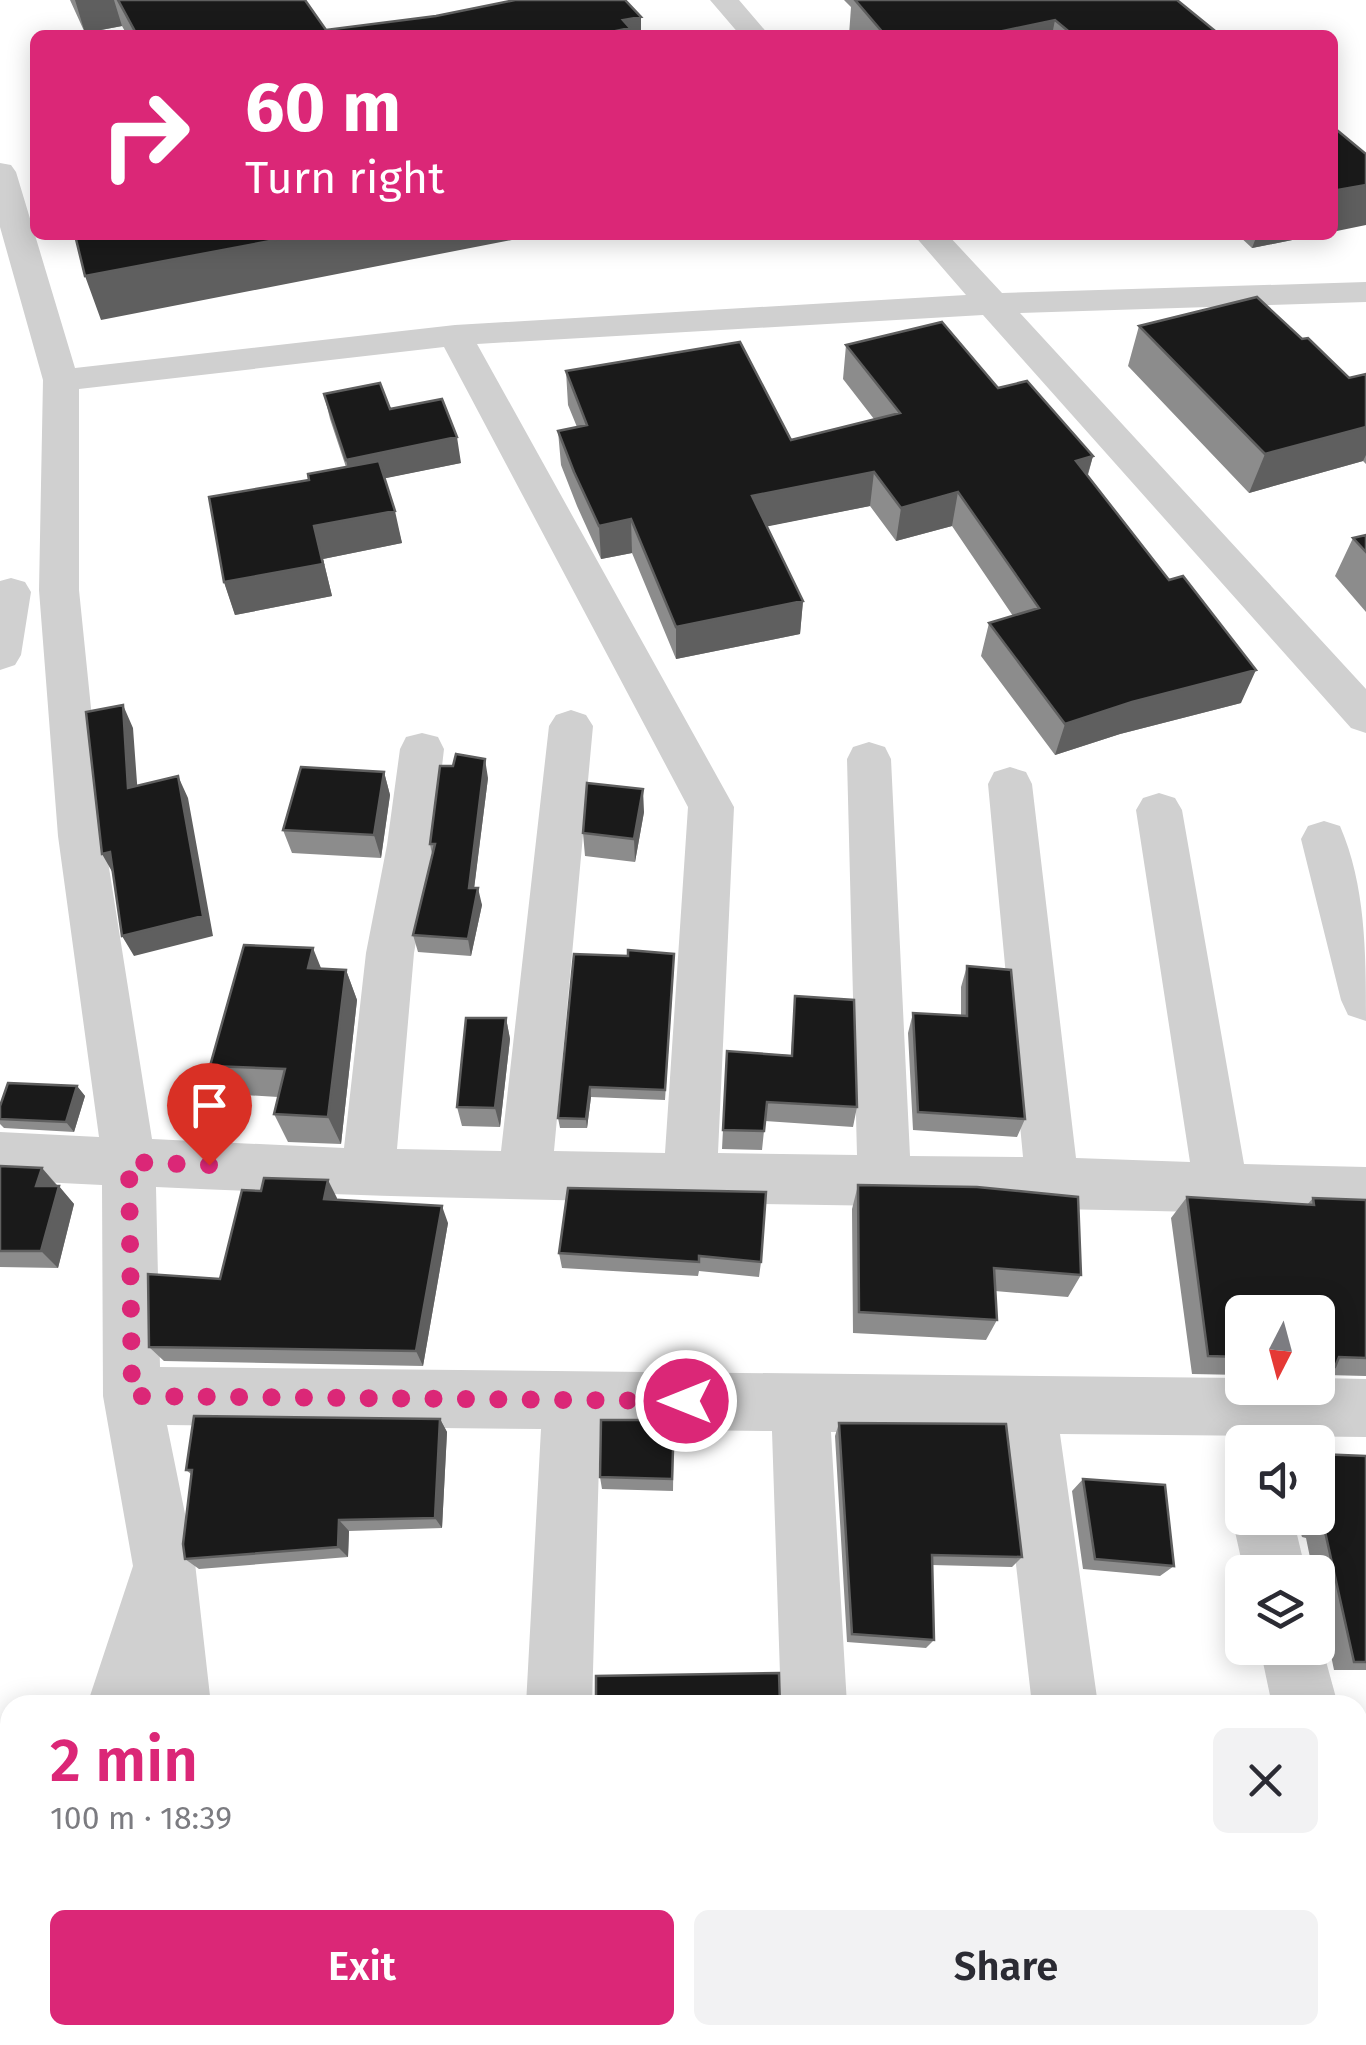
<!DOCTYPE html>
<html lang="en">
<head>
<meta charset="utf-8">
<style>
	:root { --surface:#fff; --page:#f2f2f3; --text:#2b2b33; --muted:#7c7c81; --accent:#db2777 }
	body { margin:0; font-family:"Fira Sans",sans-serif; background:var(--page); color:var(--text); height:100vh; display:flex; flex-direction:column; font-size:38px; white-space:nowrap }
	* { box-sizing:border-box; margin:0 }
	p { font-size:32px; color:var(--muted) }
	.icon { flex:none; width:55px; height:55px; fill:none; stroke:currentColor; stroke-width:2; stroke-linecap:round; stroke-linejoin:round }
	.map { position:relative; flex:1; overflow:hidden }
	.details { position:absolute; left:0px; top:1695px; width:1368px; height:350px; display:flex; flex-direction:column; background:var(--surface); border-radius:30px 30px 0 0; box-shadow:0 5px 25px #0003 }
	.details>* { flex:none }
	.hud { position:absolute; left:30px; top:30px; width:1308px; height:210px; border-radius:15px; box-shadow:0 5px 25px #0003; background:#db2777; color:#fff; overflow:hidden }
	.needle { width:65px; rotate:186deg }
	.controls { position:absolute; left:1225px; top:1295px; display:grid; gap:20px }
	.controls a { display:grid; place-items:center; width:110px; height:110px; border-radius:15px; background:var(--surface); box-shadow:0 5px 25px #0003; font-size:50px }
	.pin { position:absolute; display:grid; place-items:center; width:85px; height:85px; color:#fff; margin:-102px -42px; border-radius:50% 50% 50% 0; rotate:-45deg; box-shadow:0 0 10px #0007 }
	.pin .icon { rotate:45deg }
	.me { position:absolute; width:110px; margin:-55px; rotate:270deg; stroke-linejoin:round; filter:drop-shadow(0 0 8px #0008) }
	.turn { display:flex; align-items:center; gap:35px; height:210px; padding:0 50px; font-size:45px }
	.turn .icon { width:130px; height:130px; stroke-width:2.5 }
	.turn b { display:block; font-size:70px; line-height:85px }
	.round { display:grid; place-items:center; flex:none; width:105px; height:105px; border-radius:15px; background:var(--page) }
	.overview { display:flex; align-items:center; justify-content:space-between; height:170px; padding:0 50px }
	h1 { font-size:60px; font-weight:600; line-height:75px; color:var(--accent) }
	.button { display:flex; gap:20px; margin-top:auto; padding:20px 50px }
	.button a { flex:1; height:115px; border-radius:15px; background:var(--accent); color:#fff; font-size:40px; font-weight:600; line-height:115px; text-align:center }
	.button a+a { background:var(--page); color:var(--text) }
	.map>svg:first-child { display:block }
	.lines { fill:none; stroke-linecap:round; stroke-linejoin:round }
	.minor { fill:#d0d0d0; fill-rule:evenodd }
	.wall { fill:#8c8c8c }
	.shaded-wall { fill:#5f5f5f }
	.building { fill:#1a1a1a; stroke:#5f5f5f; stroke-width:2.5 }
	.route { stroke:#db2777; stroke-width:18; stroke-dasharray:0 32.4 }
</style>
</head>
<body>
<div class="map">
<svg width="1366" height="2045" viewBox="0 0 1366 2045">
	<rect width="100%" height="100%" fill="#fff"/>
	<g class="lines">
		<!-- minor -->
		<path class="minor" d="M 710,0 L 739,0 L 769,35 L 740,35 Z
			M 0,163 L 11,165 L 16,172 L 75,368 L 455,325 L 966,295 L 914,235 L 948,235 L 1002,293 L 1366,282 L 1366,302 L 1020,313 L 1366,689 L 1366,733 L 1351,728 L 983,315 L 477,344 L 734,807 L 718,1153 L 857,1155 L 847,759 L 853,747 L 869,742 L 885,747 L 891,759 L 910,1156 L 1023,1157 L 988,784 L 994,772 L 1010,767 L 1026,772 L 1032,784 L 1076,1158 L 1190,1162 L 1136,810 L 1143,798 L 1159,793 L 1175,798 L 1182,810 L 1244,1164 L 1366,1167 L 1366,1217 C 962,1203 559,1206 156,1187 L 160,1367 L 1242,1378 L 1242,1388 L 1318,1388 L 1318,1378 L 1366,1379 L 1366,1437 L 1060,1434 L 1098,1705 L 1032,1705 L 1001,1433 L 831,1432 L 847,1705 L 781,1705 L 772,1431 L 600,1429 L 592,1705 L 526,1705 L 541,1429 L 167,1425 L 195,1563 L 211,1705 L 87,1705 L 133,1566 L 103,1396 L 102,1185 L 0,1180 L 0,1132 L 99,1137 L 58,836 L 39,590 L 43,380 L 0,227 ZM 444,347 L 688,807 L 665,1153 L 554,1151 L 593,726 L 586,715 L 571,710 L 556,715 L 549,726 L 501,1151 L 397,1149 L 414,953 L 433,845 L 444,749 L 438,737 L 422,733 L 406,737 L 400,749 L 387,845 L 366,953 L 344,1148 L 152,1139 L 104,836 L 79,590 L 79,389 Z
			M 11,578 L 25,582 L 31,592 L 21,655 L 15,665 L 0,670 L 0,581 Z
			M 1324,821 L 1340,826 C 1366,886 1366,955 1366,1021 L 1348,1015 L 1341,1000 L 1301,839 L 1308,826 Z
			M 1241,1496 L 1242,1518 L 1293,1518 L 1306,1572 L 1244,1572 L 1232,1518 Z
			M 1318,1632 L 1338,1705 L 1272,1705 L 1260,1648 L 1318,1648 Z
			M 1358,1903 L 1366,1906 L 1366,2012 L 1358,2008 Z
			M 10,2003 L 10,2035 L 56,2035 L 53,2045 L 0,2045 L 0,2007 Z
			M 176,2035 L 248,2035 L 249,2045 L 177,2045 Z
			M 509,2035 L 581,2035 L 581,2045 L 509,2045 Z
			M 793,2035 L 865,2035 L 865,2045 L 793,2045 Z
			M 1072,2035 L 1144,2035 L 1145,2045 L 1073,2045 Z"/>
	</g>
	<!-- wall -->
	<path class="wall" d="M 70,0 L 305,0 L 326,30 L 641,35 L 127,35 L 122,26 L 85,33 Z
		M 844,0 L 1177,0 L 1220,35 L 849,35 L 851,7 Z
		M 1238,235 L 1317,235 L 1252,248 Z
		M 1139,326 L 1302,339 L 1349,378 L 1366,374 L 1366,464 L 1363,461 L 1249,493 L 1128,366 Z
		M 846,345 L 998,388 L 1093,456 L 1088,475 L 1241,703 L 1120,734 L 1055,755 L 981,656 L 989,623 L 1013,616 L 952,526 L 896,541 L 870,506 L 767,526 L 803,601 L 800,634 L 676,659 L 632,553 L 601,559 L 577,506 L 561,465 L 558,431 L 577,427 L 568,405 L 566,371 L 791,440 L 874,419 L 843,379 Z
		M 324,394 L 390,409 L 461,463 L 385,478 L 402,543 L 323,559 L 332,596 L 235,615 L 224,582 L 309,480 L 346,467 L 330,419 Z
		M 1366,535 L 1366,612 L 1335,576 L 1353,538 Z
		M 384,772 L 390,795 L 381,858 L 292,853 L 283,830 Z
		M 488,778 L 474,888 L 482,905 L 471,956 L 418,952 L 413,935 L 432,854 L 430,844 Z
		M 644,812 L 635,862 L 585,856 L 583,833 Z
		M 674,965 L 665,1100 L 591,1097 L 587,1128 L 560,1128 L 558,1118 Z
		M 967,966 L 1025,1119 L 1017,1137 L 913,1130 L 908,1033 L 913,1013 L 961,1015 L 961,987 Z
		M 321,969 L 346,970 L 357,1000 L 341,1144 L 288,1142 L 274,1114 L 278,1097 L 226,1094 L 210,1066 Z
		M 795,996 L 857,1107 L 853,1127 L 765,1121 L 762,1150 L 722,1149 L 727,1051 L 791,1055 Z
		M 506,1018 L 510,1039 L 500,1127 L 462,1126 L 457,1107 Z
		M 77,1086 L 85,1096 L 74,1132 L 4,1128 L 0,1124 L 0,1106 Z
		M 0,1166 L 42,1168 L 74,1204 L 58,1268 L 0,1267 Z
		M 858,1185 L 1081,1275 L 1068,1297 L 995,1291 L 997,1320 L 986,1340 L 853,1333 L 852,1209 Z
		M 568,1188 L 761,1262 L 759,1277 L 699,1271 L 698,1276 L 562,1268 L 559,1253 Z
		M 1187,1197 L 1307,1205 L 1313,1198 L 1366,1200 L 1366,1376 L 1326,1375 L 1318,1382 L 1318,1312 L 1242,1312 L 1242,1375 L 1192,1374 L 1171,1218 Z
		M 337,1198 L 337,1199 L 448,1223 L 423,1366 L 164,1361 L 149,1347 L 220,1279 Z
		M 440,1419 L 447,1432 L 442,1528 L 349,1531 L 348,1557 L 199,1569 L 185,1559 L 191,1474 L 186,1470 Z
		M 674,1420 L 673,1491 L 602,1489 L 600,1477 Z
		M 839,1423 L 1022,1557 L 1012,1567 L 932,1565 L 934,1640 L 926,1648 L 847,1642 L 835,1436 Z
		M 1366,1456 L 1366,1670 L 1334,1670 L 1318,1592 L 1318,1572 L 1313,1572 L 1306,1538 L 1302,1537 L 1296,1518 L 1318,1518 Z
		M 1083,1479 L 1174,1566 L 1160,1576 L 1083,1569 L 1072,1491 Z"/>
	<!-- shaded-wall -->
	<path class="shaded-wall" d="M 75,0 L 114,0 L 122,26 L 85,33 Z
		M 641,17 L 641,35 L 597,35 L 623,20 Z
		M 1055,20 L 1052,35 L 984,35 Z
		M 1366,185 L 1366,225 L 1332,232 L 1332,191 Z
		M 302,235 L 537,235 L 101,320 L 85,276 Z
		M 1257,235 L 1317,235 L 1252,248 Z
		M 1366,427 L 1366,455 L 1363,461 L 1249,493 L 1265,454 Z
		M 457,437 L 461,463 L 352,485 L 346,460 Z
		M 1093,456 L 1083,490 L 1076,461 Z
		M 874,472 L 870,506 L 750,530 L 752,496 Z
		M 958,492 L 952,526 L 896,541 L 901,508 Z
		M 395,511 L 402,543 L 323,559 L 332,596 L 235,615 L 224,582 L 314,526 Z
		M 631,519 L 632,553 L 601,559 L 599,526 Z
		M 803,601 L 800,634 L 676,659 L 676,627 Z
		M 1256,670 L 1241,703 L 1120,734 L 1055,755 L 1065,724 L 1132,702 Z
		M 123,705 L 133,728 L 139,810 L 128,788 Z
		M 485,759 L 488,778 L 472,905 L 469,888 Z
		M 384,772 L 390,795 L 381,858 L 374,835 Z
		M 178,776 L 188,798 L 213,936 L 134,956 L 122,936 Z
		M 643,789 L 644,812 L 635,862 L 634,839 Z
		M 110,852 L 114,875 L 102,854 Z
		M 478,888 L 482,905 L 471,956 L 468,939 Z
		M 313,948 L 325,978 L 308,968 Z
		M 346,970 L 357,1000 L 341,1144 L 328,1117 Z
		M 506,1018 L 510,1039 L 500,1127 L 495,1108 Z
		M 77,1086 L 85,1096 L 74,1132 L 66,1122 Z
		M 590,1087 L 591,1097 L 587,1128 L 586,1119 Z
		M 42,1168 L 58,1187 L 36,1186 Z
		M 328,1180 L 337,1198 L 333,1216 L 324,1199 Z
		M 59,1186 L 74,1204 L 58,1268 L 41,1251 Z
		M 442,1206 L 448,1223 L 423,1366 L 416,1351 Z
		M 440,1419 L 447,1432 L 442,1528 L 435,1518 Z
		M 339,1520 L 349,1531 L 348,1557 L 338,1547 Z
		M 10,1879 L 10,1948 L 0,1979 L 0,1910 Z
		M 7,1987 L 3,2002 L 0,2003 L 0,1988 Z"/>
	<!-- building -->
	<path class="building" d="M 118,0 L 305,0 L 326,30 L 436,16 L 515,0 L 625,0 L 641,17 L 623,20 L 630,28 L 597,35 L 137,35 Z
		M 855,0 L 1177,0 L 1220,35 L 1073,35 L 1055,20 L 984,35 L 885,35 Z
		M 1332,126 L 1366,154 L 1366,185 L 1332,191 Z
		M 75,235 L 302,235 L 85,276 Z
		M 1257,297 L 1302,339 L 1308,338 L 1349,378 L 1366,374 L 1366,427 L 1265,454 L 1139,326 Z
		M 942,322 L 998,388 L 1027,381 L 1093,456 L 1076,461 L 1169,580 L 1183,576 L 1256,670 L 1132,702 L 1065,724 L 989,623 L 1039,608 L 958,492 L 901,508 L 874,472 L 752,496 L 803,601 L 676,627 L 631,519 L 599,526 L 574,472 L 558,431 L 587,425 L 566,371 L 740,342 L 791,440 L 900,413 L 846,345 Z
		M 380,383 L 390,409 L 442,399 L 457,437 L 346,460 L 324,394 Z
		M 379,461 L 395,511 L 314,526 L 323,564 L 224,582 L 209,497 L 309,480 L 308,474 Z
		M 1366,535 L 1366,552 L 1353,538 Z
		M 123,705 L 128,788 L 178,776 L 203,916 L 122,936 L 110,852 L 102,854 L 86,712 Z
		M 456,754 L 485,759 L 469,888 L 478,888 L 468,939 L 413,935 L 435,844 L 430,844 L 440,766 L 453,766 Z
		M 301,767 L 384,772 L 374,835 L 283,830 Z
		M 587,783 L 643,789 L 634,839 L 583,833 Z
		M 244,945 L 313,948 L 308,968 L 346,970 L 328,1117 L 274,1114 L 285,1069 L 210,1066 Z
		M 628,950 L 674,954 L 665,1090 L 590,1087 L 586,1119 L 558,1118 L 574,954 L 628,956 Z
		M 967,966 L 1011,970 L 1025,1119 L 918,1112 L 913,1013 L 967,1016 Z
		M 795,996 L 854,1000 L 857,1107 L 767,1102 L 764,1131 L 723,1130 L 727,1051 L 792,1056 Z
		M 466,1018 L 506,1018 L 495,1108 L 457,1107 Z
		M 8,1083 L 77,1086 L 66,1122 L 0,1119 L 0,1106 Z
		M 0,1166 L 42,1168 L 36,1186 L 59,1186 L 41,1251 L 0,1251 Z
		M 264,1178 L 328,1180 L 324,1199 L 442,1206 L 416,1351 L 149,1347 L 148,1274 L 220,1279 L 242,1190 L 261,1191 Z
		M 858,1185 L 977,1187 L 1078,1197 L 1081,1275 L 994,1268 L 997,1320 L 859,1312 Z
		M 568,1188 L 766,1192 L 761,1262 L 699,1256 L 699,1262 L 559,1253 Z
		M 1187,1197 L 1314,1205 L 1313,1198 L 1366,1200 L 1366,1358 L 1339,1357 L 1335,1367 L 1318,1366 L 1318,1312 L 1242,1312 L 1242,1357 L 1208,1356 Z
		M 194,1416 L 440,1419 L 435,1518 L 339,1520 L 338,1547 L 185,1559 L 183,1544 L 192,1470 L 186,1470 Z
		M 601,1420 L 674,1420 L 672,1479 L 600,1477 Z
		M 839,1423 L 1006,1424 L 1022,1557 L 932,1555 L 934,1640 L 852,1634 Z
		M 1318,1454 L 1366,1456 L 1366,1662 L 1354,1662 L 1324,1527 L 1320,1527 L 1317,1518 Z
		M 1083,1479 L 1165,1485 L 1174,1566 L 1095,1559 Z
		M 779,1673 L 780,1705 L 596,1705 L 596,1676 Z
		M 394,1699 L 514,1700 L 514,1705 L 394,1705 Z
		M 0,1828 L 10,1830 L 10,1879 L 0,1910 Z"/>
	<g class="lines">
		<!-- route -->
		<path class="route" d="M 209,1165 L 129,1162 L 132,1396 L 686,1401"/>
	</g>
</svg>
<div class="controls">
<a><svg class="needle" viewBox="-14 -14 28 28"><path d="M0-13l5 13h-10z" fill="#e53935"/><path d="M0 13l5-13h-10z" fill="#7c7c81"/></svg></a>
<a><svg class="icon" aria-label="sound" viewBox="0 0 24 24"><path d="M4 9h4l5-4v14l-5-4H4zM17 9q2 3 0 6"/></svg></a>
<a><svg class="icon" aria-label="layers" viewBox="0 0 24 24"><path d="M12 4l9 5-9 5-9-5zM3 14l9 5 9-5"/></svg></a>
</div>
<div class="pin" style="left:209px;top:1165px;background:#d93025"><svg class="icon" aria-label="arrive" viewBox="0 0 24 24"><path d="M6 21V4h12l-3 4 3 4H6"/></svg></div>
<svg class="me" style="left:686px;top:1401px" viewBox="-20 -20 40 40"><circle r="17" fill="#db2777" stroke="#fff" stroke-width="3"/><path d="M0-11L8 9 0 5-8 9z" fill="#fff"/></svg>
<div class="hud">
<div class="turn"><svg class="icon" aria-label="right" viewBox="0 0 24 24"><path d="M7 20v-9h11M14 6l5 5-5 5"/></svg><div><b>60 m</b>Turn right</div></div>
</div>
<section class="details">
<div class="overview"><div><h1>2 min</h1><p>100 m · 18:39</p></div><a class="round"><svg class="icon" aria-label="close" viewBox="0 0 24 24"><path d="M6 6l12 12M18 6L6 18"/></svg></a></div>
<div class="button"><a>Exit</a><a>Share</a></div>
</section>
</div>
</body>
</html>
